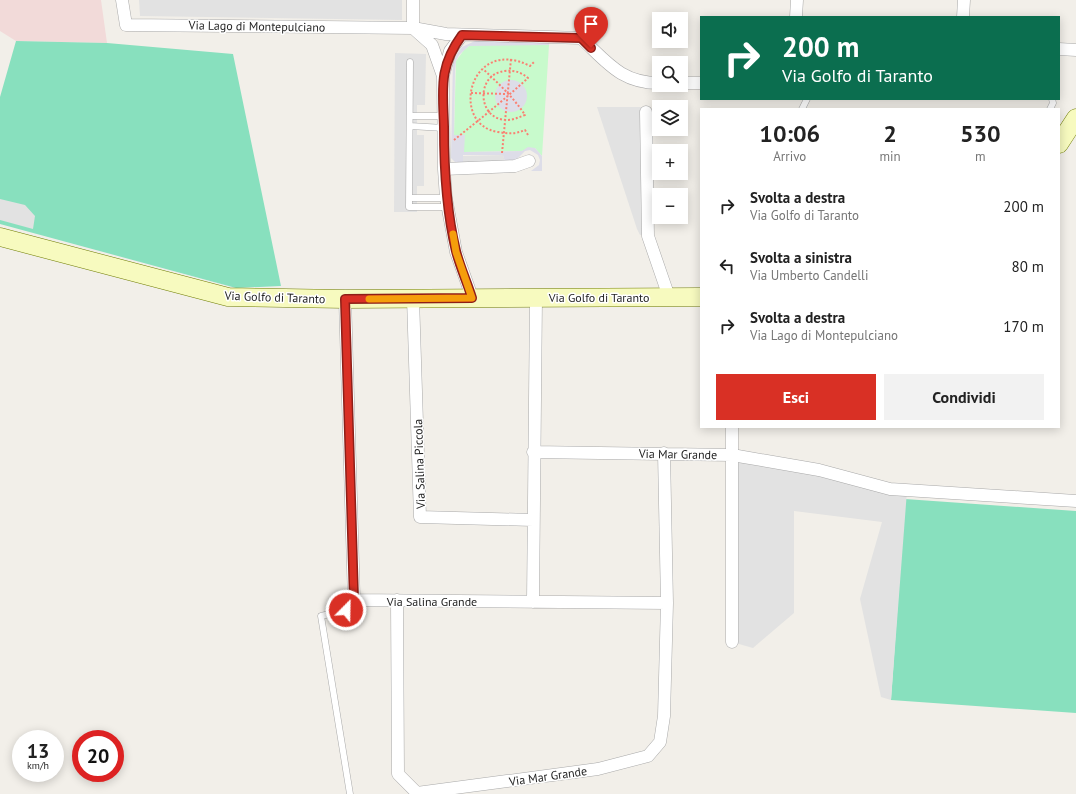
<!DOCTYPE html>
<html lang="it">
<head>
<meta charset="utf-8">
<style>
	:root { --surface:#fff; --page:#f2f2f2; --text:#222; --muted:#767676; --accent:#d93025 }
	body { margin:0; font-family:"PT Sans",sans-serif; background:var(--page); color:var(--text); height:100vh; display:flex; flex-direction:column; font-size:15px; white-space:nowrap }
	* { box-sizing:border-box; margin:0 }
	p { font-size:13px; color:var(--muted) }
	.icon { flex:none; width:22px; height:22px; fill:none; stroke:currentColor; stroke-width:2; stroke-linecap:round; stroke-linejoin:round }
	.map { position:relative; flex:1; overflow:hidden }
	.panel { position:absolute; left:700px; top:108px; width:360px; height:320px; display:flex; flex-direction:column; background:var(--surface); border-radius:0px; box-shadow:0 2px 10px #0003 }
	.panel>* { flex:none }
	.banner { position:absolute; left:700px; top:16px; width:360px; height:84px; border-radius:0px; box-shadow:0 2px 10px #0003; background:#0b6e4f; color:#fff; overflow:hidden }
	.buttons { position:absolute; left:652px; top:12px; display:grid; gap:8px }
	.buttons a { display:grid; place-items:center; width:36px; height:36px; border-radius:0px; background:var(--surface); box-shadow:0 2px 10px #0003; font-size:20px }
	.speed { position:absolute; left:12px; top:730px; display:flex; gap:8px; font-size:20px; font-weight:700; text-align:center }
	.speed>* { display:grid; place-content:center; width:52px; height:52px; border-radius:50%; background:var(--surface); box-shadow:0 2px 10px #0003; line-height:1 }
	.speed small { font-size:10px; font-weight:400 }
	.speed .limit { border:6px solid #d22; background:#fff; color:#111 }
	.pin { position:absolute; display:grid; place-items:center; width:34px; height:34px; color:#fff; margin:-41px -17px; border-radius:50% 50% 50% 0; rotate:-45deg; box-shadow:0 0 4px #0007 }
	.pin .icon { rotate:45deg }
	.me { position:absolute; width:44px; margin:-22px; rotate:23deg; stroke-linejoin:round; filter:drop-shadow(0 0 3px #0008) }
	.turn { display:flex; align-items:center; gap:14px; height:84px; padding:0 16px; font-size:18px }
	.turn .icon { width:52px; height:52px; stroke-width:2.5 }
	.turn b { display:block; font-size:28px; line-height:34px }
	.eta { display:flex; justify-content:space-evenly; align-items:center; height:68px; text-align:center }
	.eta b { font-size:24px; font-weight:700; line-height:28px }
	.action { display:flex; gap:8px; margin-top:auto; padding:8px 16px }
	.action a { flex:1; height:46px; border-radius:0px; background:var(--accent); color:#fff; font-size:16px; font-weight:700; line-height:46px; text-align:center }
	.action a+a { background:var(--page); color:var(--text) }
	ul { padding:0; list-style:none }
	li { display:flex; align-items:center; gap:12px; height:60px; padding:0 16px }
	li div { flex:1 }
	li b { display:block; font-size:15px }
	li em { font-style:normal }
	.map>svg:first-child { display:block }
	.commercial { fill:#f2dad9 }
	.park { fill:#c8facc }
	.pitch { fill:#88e0be }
	.parking { fill:#e2e2e2 }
	.plaza { fill:#dddde8 }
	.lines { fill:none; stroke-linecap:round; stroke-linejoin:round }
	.lane-casing { stroke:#a9a9a9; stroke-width:7 }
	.street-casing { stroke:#a9a9a9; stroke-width:13 }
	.secondary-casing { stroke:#707d05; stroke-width:19 }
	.path { stroke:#fa8072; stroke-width:2; stroke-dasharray:2 2; stroke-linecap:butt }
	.lane { stroke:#fff; stroke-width:6 }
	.street { stroke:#fff; stroke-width:12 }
	.secondary { stroke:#f7fabf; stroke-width:18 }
	.route-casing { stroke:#8d1f18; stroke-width:10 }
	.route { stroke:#d93025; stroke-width:7 }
	.slow { stroke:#f59e0b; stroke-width:7 }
	.labels { text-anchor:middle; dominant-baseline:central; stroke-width:3; stroke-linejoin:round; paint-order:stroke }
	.street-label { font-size:12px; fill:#222; stroke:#fff }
</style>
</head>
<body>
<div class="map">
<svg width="1076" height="794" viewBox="0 0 1076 794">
	<rect width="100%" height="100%" fill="#f2efe9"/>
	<!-- commercial -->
	<path class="commercial" d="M 0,0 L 101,0 L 107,43 L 16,41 L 0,31 Z"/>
	<!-- park -->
	<path class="park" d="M 477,45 L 549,45 L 542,156 L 535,148 L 522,151 L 464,152 L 454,135 L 456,61 L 464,50 L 469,46 Z"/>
	<!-- pitch -->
	<path class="pitch" d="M 16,41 L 107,43 L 233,54 L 281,286 L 236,288 L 0,224 L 0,97 Z
		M 905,499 L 1076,511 L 1076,713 L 891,700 Z"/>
	<!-- parking -->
	<path class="parking" d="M 139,0 L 402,0 L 402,20 L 140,16 Z
		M 395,53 L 426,54 L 425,105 L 417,105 L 417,135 L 424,135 L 424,186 L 417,186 L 417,212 L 394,212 Z
		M 597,107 L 650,107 L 652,232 L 640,235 L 637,229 Z
		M 503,155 L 505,162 L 463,163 L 463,156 Z
		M 0,199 L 25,205 L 35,216 L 33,229 L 0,220 Z
		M 732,455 L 907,491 L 891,700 L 881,697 L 860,599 L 882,522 L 794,511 L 794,613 L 753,648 L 732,642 Z"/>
	<!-- plaza -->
	<path class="plaza" d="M 475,41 L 549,42 L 549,45 L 469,46 L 459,55 L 456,61 L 455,71 L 454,135 L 465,135 L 464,152 L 522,151 L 528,147 L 535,148 L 542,156 L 542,171 L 531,171 L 539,165 L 540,160 L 538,155 L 530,150 L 525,151 L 515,161 L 505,162 L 503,155 L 463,155 L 463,163 L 456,163 L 451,158 L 453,59 L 462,47 Z
		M495 96a16 16 0 1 1 32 0a16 16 0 1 1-32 0Z"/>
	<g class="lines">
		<defs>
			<path id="lane" d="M 410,62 L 409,207 L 448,207
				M 802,109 L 807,99
				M 1050,109 L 1053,103 L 1052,99
				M 410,116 L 443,116
				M 410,126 L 444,128
				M 410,198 L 446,198
				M 350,794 L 321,616 L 346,610 L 354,600"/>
			<path id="street" d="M 122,0 L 126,25 L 413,28 L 446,34 L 581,38 C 607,62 621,83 659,83
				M 796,17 L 797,0
				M 963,17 L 964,0
				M 413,28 L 413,0
				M 414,29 L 432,45 L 443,76
				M 462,35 L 450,51 L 443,76 L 444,169 L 446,198 L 456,252 L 472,297
				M 1059,49 L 1076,50
				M 681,83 L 701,83
				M 646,112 L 648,236 L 669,297
				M 444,169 L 515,166 L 529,161
				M 413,298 L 420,517 L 533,520
				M 345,299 L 354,600 L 667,603
				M 732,427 L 732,642
				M 533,452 L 732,455 L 819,470 L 890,489 L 1076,501
				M 397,600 L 398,774 L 417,793 L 598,769 L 648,756 L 660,742 L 664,716 L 667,603 L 664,453
				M 533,602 L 536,298"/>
			<path id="secondary" d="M 1059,144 L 1076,118
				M 0,237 L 228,297 L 345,299 L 701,297"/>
		</defs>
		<!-- lane casing -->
		<use href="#lane" class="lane-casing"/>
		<!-- street casing -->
		<use href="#street" class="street-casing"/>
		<!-- secondary casing -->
		<use href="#secondary" class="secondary-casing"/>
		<!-- path -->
		<path class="path" d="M 471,93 L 507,94
			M 528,135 L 525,130 C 516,134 508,134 498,132 C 449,125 469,35 530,66 L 534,62
			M 454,140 C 479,120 504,100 528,78 C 521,72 514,70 505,71 C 475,74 477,120 507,120 C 514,120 519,117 525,115 C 514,98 498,83 483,69
			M 502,153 L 511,59"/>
		<!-- lane -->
		<use href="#lane" class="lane"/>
		<!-- street -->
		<use href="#street" class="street"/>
		<!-- secondary -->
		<use href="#secondary" class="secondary"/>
	</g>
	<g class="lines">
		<defs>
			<path id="route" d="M 346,610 L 354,600 L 345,299 L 472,298 C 467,282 460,267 456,251 C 446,210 444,169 444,127 C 443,89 438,68 462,35 L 581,38 L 591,48"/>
		</defs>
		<!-- route casing -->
		<use href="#route" class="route-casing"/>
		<!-- route -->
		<use href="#route" class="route"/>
		<!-- slow -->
		<path class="slow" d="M 369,299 L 472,298 L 456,252 L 453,234"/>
	</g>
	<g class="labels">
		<!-- street labels -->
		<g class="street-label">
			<text transform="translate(257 26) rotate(1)">Via Lago di Montepulciano</text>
			<text transform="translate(275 297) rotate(2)">Via Golfo di Taranto</text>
			<text x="599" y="297">Via Golfo di Taranto</text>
			<text transform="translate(678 454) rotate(1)">Via Mar Grande</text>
			<text transform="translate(419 464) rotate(-92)">Via Salina Piccola</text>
			<text x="432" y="601">Via Salina Grande</text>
			<text transform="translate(548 776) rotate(-8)">Via Mar Grande</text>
		</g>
	</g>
</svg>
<div class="buttons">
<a><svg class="icon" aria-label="sound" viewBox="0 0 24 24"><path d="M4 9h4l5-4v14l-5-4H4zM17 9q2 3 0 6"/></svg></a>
<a><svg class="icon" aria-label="search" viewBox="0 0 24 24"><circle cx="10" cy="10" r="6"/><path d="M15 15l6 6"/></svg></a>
<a><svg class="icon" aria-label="layers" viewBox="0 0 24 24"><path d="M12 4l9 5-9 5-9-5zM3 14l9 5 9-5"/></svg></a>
<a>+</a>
<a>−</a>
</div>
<div class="speed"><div>13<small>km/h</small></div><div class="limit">20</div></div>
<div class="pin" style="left:591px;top:48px;background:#d93025"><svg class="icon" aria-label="arrive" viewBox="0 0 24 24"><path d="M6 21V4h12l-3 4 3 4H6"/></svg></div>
<svg class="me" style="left:346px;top:610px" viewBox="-20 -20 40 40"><circle r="17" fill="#d93025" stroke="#fff" stroke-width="3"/><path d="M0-11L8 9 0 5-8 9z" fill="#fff"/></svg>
<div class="banner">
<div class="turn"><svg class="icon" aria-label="right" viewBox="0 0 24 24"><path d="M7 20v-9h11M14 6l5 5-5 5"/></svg><div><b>200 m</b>Via Golfo di Taranto</div></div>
</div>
<section class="panel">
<div class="eta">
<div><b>10:06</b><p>Arrivo</p></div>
<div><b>2</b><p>min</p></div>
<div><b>530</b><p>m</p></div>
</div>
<ul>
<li><svg class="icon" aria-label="right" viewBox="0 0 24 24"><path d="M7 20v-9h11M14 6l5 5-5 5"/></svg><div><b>Svolta a destra</b><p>Via Golfo di Taranto</p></div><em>200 m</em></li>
<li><svg class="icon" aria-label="left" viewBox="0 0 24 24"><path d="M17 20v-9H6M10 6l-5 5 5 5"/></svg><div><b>Svolta a sinistra</b><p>Via Umberto Candelli</p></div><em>80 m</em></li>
<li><svg class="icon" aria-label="right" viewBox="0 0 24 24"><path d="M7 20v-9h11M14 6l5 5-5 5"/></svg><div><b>Svolta a destra</b><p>Via Lago di Montepulciano</p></div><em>170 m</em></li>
</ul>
<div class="action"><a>Esci</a><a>Condividi</a></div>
</section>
</div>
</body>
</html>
